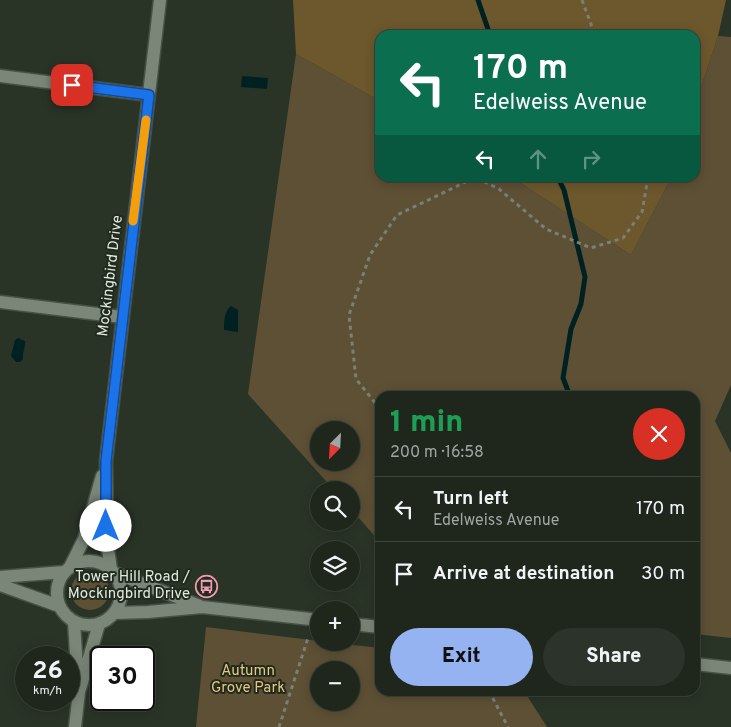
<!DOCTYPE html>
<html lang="en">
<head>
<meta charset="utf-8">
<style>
	:root { --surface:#1f271d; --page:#2c332a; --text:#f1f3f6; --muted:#a1a5a4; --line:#3c443b; --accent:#95b2f1 }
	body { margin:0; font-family:Overpass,sans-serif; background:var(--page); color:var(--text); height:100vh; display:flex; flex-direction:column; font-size:19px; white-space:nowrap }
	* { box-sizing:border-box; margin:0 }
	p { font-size:16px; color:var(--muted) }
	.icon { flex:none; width:28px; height:28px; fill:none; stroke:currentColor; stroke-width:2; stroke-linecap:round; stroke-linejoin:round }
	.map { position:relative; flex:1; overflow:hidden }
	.sheet { position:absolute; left:375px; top:391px; width:325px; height:305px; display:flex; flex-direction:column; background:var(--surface); border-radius:15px; box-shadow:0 2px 12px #0003,0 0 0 1px var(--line) }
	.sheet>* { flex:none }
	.hud { position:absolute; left:375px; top:30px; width:325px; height:152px; border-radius:15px; box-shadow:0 2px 12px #0003,0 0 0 1px var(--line); background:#0b6e4f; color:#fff; overflow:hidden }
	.needle { width:32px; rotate:204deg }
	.tools { position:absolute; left:310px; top:421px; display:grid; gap:10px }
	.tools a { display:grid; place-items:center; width:50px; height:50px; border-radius:50%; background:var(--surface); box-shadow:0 2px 12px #0003,0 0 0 1px var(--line); font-size:25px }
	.speed { position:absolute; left:15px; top:646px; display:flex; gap:10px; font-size:25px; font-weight:700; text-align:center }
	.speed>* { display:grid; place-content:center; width:65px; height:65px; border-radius:50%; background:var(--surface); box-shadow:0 2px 12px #0003,0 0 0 1px var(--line); line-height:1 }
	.speed small { font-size:12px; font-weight:400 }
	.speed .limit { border:2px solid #111; border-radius:8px; background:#fff; color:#111 }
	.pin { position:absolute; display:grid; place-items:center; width:42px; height:42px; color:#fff; margin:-21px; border-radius:10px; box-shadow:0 2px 8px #0006 }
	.me { position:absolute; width:55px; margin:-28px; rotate:0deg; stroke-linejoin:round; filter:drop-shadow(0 0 4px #0008) }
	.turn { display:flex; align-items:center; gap:18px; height:105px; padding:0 15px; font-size:22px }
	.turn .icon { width:65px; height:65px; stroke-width:2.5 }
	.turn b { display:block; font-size:35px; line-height:42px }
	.lanes { display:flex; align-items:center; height:48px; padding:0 15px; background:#0003; justify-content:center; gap:25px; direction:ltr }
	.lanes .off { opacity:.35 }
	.round { display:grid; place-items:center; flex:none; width:52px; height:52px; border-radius:26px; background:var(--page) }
	.headline { display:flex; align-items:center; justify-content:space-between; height:85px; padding:0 15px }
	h1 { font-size:30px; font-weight:800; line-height:38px; color:#1e9e55 }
	.action { display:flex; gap:10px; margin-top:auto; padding:10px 15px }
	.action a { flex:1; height:58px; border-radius:30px; background:var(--accent); color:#111; font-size:20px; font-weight:800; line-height:58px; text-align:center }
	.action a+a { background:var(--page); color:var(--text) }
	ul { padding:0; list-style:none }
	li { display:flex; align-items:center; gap:15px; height:65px; padding:0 15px; border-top:1px solid var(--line) }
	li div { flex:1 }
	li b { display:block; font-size:19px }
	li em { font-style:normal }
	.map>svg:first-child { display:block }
	.green { fill:#5e5035; fill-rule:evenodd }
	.forest { fill:#6d582d }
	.water { fill:#002121 }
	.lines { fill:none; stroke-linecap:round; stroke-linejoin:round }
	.stream { stroke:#002121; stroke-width:5 }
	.street-casing { stroke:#485145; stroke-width:15 }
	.secondary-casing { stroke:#485145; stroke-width:15 }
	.path { stroke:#788176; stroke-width:3; stroke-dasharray:4 4; stroke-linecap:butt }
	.street { stroke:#7a8677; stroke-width:12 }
	.secondary { stroke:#7a8677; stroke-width:12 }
	.route-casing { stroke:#114b97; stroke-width:12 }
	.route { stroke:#1a73e8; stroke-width:9 }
	.slow { stroke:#f59e0b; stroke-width:9 }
	.labels { text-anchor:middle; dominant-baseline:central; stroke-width:4; stroke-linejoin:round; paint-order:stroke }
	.street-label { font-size:15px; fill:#e2e9e0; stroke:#202a1d }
	.poi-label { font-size:15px; fill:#e2e9e0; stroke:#202a1d; text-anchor:end }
	.park-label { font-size:15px; fill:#e8c580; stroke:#202a1d }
</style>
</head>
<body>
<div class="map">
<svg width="731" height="727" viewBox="0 0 731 727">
	<rect width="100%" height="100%" fill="#293427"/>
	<!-- green -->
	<path class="green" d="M 718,36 L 731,37 L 731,385 L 715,421 L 731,453 L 731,638 L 695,634 L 695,396 L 380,396 L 380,542 L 351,509 L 351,490 L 334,490 L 248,394 L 296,54 L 380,101 L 380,178 L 506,178 L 519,182 L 631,255 L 671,178 L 695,178 L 695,105 ZM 319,430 L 351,430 L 351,462 L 319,462 Z
		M71 591a19 19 0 1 1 38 0a19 19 0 1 1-38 0Z
		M 206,627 L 319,641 L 319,642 L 335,643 L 380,648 L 380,691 L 524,691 L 547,727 L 196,727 ZM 319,670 L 351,670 L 351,702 L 319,702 Z"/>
	<!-- forest -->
	<path class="forest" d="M 293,0 L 726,0 L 718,36 L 695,105 L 695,35 L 380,35 L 380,101 L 296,54 Z
		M 506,178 L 671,178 L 631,255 L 519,182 Z"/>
	<!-- water -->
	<path class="water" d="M 242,76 L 268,78 L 267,89 L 241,87 Z
		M 231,306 L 238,310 L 238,332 L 224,330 C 224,322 224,311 231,306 Z
		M 18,338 L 25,341 C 26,347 22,352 23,359 L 20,362 L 16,362 L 11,356 L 15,340 Z"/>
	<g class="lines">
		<!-- stream -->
		<path class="stream" d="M 478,0 L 490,35
			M 558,178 L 564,190 L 585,277 L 581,304 L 571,329 L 563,378 L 570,396"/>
		<defs>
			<path id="street" d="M 0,76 L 149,95
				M 0,302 L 122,317
				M 70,567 L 84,539 L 102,476
				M 111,569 L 107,543 L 106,461 L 160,0
				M 74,622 L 78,685
				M 75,727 L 79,692 L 99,624"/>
			<path id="secondary" d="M57 593a32 32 0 1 1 64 0a32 32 0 1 1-64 0Z
				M 115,573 L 200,606
				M 0,577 L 64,572
				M 0,585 L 59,606
				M 115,613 L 148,612 L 202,607 L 319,620
				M 351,624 L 380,627
				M 695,664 L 731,668"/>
		</defs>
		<!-- street casing -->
		<use href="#street" class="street-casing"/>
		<!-- secondary casing -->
		<use href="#secondary" class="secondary-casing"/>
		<!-- path -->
		<path class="path" d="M 582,0 L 595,35
			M 477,178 L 499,189 L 546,229 L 591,248 L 623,238 L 642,212 L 648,178
			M 380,409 L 356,379 L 349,315 L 370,255 L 397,215 L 474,178
			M 489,691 L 508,727
			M 279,727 L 308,638"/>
		<!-- street -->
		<use href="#street" class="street"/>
		<!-- secondary -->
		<use href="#secondary" class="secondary"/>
	</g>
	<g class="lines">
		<defs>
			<path id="route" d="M 72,85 L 149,95 L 106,461 L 106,526"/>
		</defs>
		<!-- route casing -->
		<use href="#route" class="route-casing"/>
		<!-- route -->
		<use href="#route" class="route"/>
		<!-- slow -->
		<path class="slow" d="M 133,221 L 146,120"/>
	</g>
	<!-- icons -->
	<defs>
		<symbol id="bus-ring" viewBox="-11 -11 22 22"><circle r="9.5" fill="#202a1d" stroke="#f19ab4" stroke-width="1.5"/><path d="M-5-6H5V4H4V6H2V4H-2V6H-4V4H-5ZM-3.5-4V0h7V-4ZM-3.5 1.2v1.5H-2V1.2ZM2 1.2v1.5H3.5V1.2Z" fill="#f19ab4"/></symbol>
	</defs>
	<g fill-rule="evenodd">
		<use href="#bus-ring" x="194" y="574" width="25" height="25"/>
	</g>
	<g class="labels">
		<!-- street labels -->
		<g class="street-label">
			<text transform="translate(111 276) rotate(-83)">Mockingbird Drive</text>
		</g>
		<!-- poi labels -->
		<g class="poi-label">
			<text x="190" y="577">Tower Hill Road /<tspan x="190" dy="17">Mockingbird Drive</tspan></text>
		</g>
		<!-- park labels -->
		<g class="park-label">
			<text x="248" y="671">Autumn<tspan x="248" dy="17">Grove Park</tspan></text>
		</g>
	</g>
</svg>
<div class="tools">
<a><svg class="needle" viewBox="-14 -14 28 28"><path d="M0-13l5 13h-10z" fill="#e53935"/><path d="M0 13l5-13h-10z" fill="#a1a5a4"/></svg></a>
<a><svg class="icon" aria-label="search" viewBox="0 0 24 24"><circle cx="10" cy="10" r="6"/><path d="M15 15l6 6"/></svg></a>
<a><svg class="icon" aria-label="layers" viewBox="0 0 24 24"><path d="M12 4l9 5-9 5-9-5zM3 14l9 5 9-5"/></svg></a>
<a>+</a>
<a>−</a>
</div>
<div class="speed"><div>26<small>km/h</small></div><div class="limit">30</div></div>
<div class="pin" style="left:72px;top:85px;background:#d93025"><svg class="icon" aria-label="arrive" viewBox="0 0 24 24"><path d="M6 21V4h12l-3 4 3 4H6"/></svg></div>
<svg class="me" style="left:106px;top:526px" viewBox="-20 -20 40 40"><circle r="19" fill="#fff"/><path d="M0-13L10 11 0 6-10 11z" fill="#1a73e8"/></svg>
<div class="hud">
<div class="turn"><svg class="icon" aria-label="left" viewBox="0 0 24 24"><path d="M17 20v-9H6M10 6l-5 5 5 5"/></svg><div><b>170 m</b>Edelweiss Avenue</div></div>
<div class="lanes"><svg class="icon" aria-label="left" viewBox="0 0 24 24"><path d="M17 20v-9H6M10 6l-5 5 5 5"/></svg><svg class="icon off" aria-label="ahead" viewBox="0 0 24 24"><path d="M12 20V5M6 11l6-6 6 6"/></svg><svg class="icon off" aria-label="right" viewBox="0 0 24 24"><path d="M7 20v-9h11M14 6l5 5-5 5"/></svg></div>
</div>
<section class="sheet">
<div class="headline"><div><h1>1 min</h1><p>200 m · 16:58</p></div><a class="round" style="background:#d93025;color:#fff"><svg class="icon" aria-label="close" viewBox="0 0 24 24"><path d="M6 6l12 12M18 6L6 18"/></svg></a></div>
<ul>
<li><svg class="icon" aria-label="left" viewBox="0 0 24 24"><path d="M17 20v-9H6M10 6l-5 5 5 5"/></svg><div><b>Turn left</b><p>Edelweiss Avenue</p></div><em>170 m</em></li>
<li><svg class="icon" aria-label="arrive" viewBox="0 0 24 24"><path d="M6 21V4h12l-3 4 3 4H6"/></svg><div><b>Arrive at destination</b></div><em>30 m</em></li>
</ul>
<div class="action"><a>Exit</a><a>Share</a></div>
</section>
</div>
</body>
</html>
